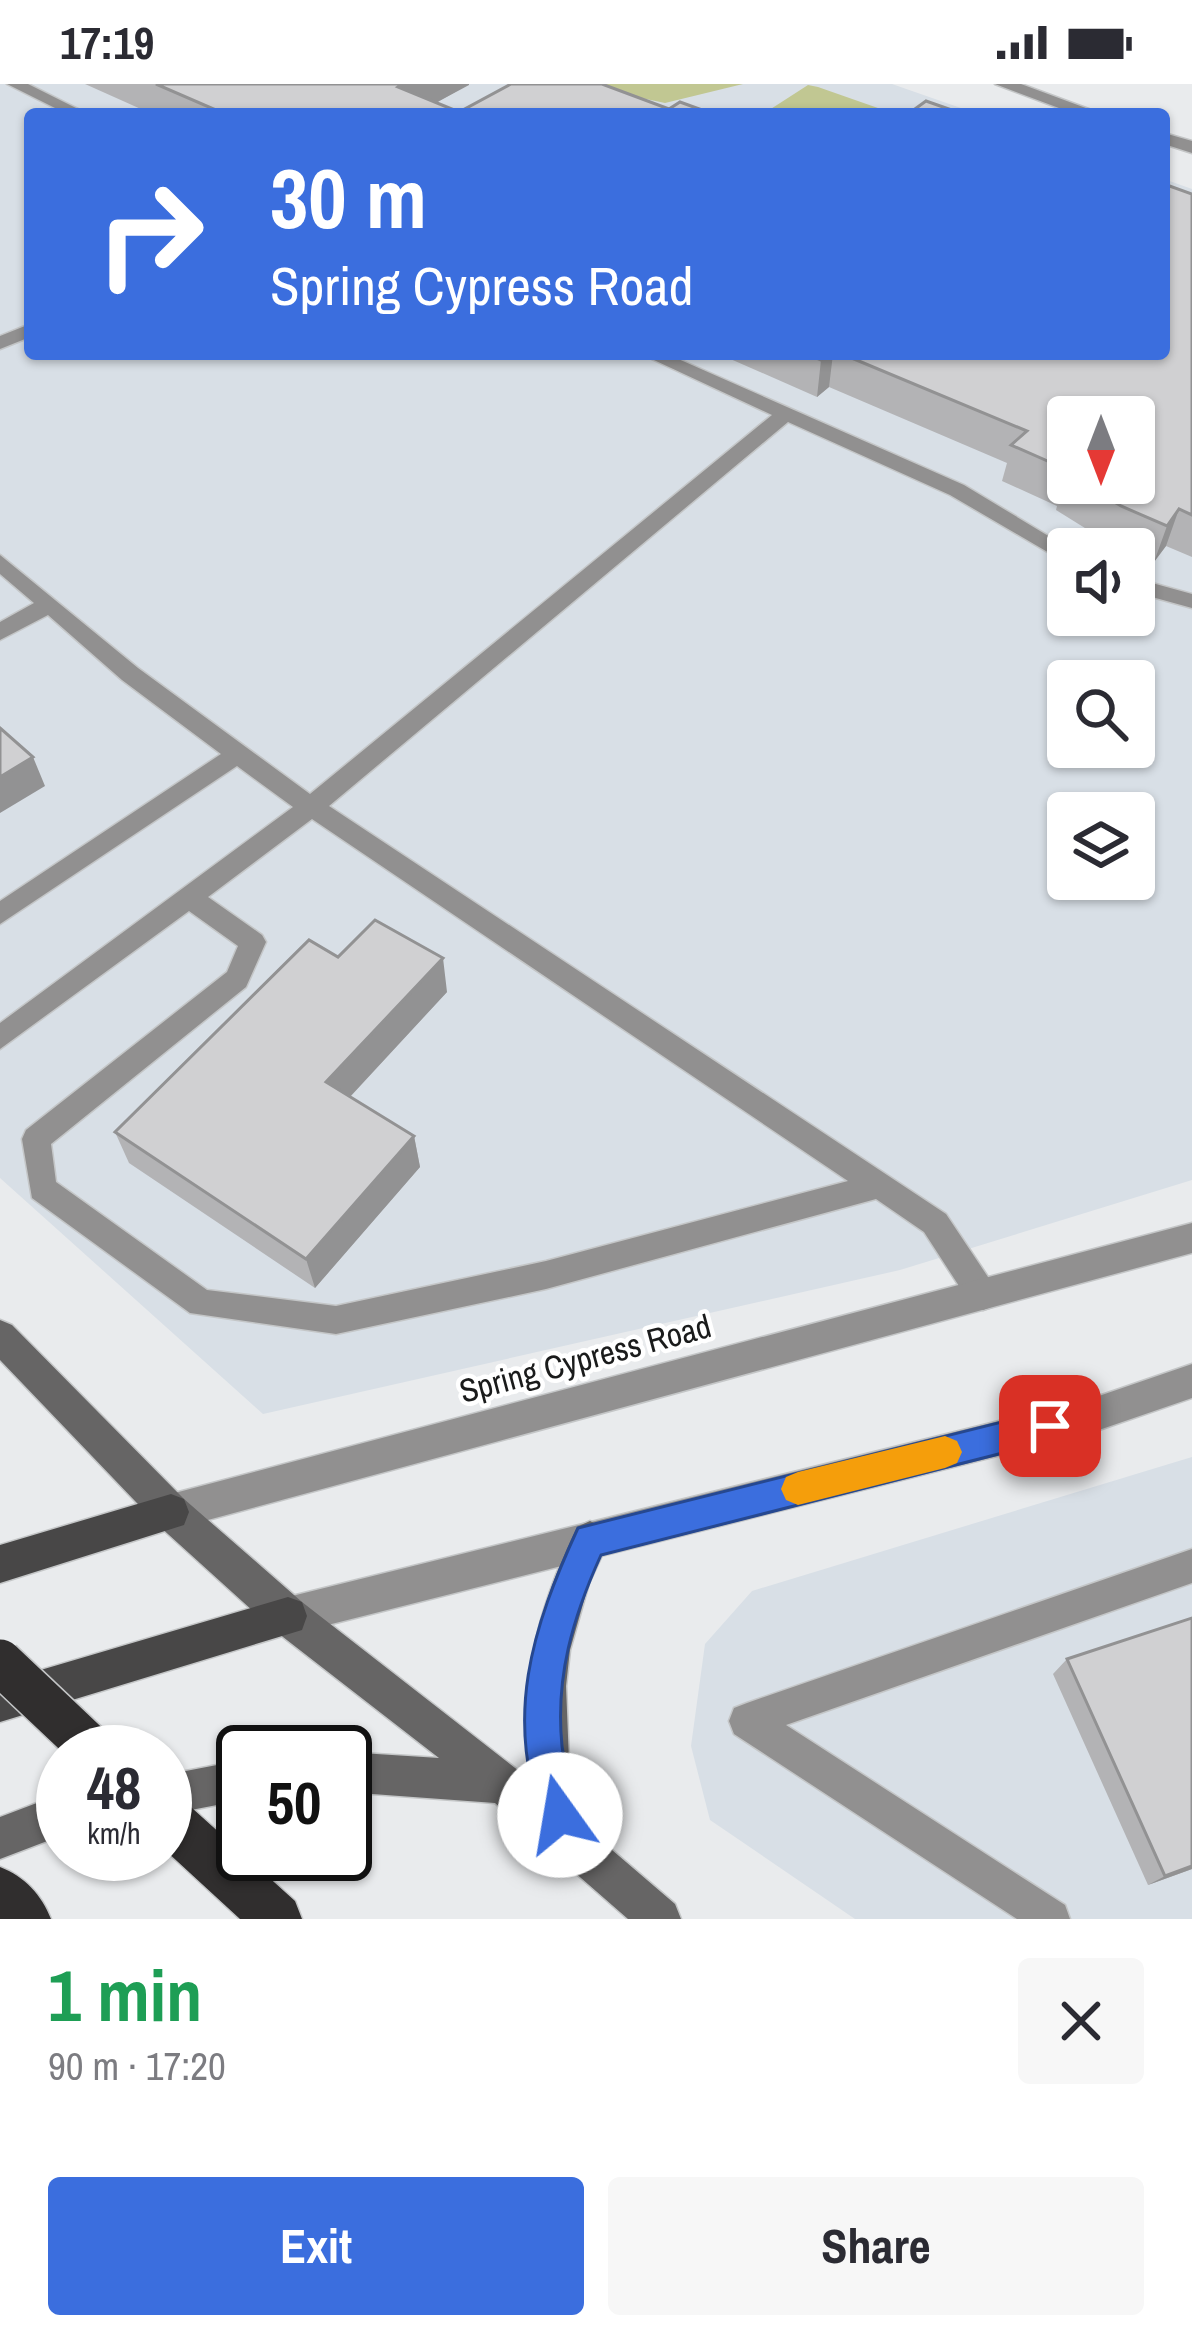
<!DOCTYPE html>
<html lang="en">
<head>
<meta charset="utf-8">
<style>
	:root { --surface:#fff; --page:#f7f7f7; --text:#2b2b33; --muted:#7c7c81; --accent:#3b6ede }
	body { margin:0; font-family:"Archivo Narrow",sans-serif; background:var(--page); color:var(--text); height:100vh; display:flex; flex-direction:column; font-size:45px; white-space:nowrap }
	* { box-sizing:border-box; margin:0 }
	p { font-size:39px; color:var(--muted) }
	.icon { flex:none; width:66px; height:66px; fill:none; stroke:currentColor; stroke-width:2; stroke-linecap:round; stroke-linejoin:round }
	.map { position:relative; height:1835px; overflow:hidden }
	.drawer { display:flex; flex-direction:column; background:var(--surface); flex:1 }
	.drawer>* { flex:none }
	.hud { position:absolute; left:24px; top:24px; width:1146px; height:252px; border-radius:12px; box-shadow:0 3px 9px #0004; background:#3b6ede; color:#fff; overflow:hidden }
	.needle { width:78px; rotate:180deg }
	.tools { position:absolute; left:1047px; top:312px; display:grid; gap:24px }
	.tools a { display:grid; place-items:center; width:108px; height:108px; border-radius:12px; background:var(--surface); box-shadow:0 3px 9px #0004; font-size:60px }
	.speed { position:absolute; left:36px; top:1641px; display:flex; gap:24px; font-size:60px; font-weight:700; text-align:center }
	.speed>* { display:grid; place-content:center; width:156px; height:156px; border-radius:50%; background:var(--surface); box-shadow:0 3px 9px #0004; line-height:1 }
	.speed small { font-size:30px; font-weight:400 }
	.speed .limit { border:6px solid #111; border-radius:18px; background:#fff; color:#111 }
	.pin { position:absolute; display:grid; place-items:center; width:102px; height:102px; color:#fff; margin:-51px; border-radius:24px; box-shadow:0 6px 18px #0006 }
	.me { position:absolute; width:132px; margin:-66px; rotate:347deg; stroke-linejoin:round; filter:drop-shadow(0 0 9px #0008) }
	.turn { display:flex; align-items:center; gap:42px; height:252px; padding:0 48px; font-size:54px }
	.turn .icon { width:156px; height:156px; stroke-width:2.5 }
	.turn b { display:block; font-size:84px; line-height:102px }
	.round { display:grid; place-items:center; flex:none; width:126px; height:126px; border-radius:12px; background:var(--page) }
	.overview { display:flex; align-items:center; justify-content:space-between; height:204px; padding:0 48px }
	h1 { font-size:72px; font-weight:800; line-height:90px; color:#1e9e55 }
	.primary-button { display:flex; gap:24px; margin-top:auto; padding:24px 48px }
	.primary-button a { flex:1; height:138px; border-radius:12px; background:var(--accent); color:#fff; font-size:48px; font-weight:800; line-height:138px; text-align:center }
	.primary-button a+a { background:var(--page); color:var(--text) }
	.status { display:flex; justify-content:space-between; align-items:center; height:84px; padding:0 60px; background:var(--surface); direction:ltr }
	.status svg { height:33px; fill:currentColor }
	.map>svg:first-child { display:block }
	.built { fill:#d8dfe6; fill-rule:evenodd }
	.green { fill:#c1c792 }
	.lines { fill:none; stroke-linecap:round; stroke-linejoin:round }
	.service-casing { stroke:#c4c6c7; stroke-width:3 }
	.tertiary-casing { stroke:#c4c6c7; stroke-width:3 }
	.secondary-casing { stroke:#c4c6c7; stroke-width:3 }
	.primary-casing { stroke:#c4c6c7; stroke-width:3 }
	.motorway-casing { stroke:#c4c6c7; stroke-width:3 }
	.service { fill:#919090; fill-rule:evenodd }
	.tertiary { fill:#919090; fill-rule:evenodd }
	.secondary { fill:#666565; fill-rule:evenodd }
	.primary { fill:#484747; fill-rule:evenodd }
	.motorway { fill:#302e2e; fill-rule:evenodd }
	.motorway-bridge-casing { stroke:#c4c6c7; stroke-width:48; stroke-linecap:butt }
	.motorway-bridge { stroke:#302e2e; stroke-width:45 }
	.wall { fill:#b3b3b5; fill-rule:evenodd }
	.shaded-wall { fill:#929293 }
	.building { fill:#d0d0d2; stroke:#929293; stroke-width:3 }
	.route { fill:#3b6ede; stroke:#264890; stroke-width:3 }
	.slow { fill:#f59e0b }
	.labels { text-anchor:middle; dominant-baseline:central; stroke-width:9; stroke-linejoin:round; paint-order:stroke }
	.street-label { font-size:33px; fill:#1a1b1b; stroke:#fff }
</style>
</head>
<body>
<div class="status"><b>17:19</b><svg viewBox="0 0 49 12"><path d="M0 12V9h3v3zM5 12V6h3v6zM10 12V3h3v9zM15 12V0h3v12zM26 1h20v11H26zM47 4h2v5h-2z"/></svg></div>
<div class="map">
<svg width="1192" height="1835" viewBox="0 0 1192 1835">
	<rect width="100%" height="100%" fill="#e9ebed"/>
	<!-- built -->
	<path class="built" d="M 0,0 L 892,0 L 978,30 L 30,30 L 30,270 L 1164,270 L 1164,95 L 1192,105 L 1192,1096 L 900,1186 L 263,1330 L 0,1094 ZM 1068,333 L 1134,333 L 1134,399 L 1068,399 ZM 1068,465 L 1134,465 L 1134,531 L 1068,531 ZM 1068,597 L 1134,597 L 1134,663 L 1068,663 ZM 1068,729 L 1134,729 L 1134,795 L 1068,795 Z
		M 1192,1373 L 1192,1835 L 855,1835 L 710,1736 L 691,1662 L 705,1560 L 752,1507 Z"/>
	<!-- green -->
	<path class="green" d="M 575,0 L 743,0 L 665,19 Z
		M 808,1 L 818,3 L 895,30 L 763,30 Z"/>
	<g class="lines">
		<defs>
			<path id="service" d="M 7,0 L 28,0 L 88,30 L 67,30 Z
				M 30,240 L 30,253 L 0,265 L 0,252 Z
				M 641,270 L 667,270 L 964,401 L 1070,465 L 1068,480 L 950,411 L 788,338 L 329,722 L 946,1130 L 994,1202 L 998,1212 L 994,1222 L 983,1226 L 972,1222 L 924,1148 L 876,1115 L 546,1205 L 336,1250 L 190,1229 L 32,1114 L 22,1055 L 26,1046 L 227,888 L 238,862 L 189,827 L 0,965 L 0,939 L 293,723 L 237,682 L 0,840 L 0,817 L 221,670 L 122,596 L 48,531 L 0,556 L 0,538 L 34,519 L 0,490 L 0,471 L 138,584 L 310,710 L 772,331 ZM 312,735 L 848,1097 L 546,1177 L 336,1222 L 207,1206 L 56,1098 L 51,1060 L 246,903 L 266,858 L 262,851 L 208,813 Z
				M 1134,494 L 1192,510 L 1192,524 L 1134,508 Z
				M 1192,1465 L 1192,1499 L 786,1641 L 1065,1821 L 1070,1835 L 1017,1835 L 734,1650 L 729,1637 L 734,1624 L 747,1619 Z"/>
			<path id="tertiary" d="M 995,0 L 1021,0 L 1102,30 L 1075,30 Z
				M 1164,49 L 1192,57 L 1192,69 L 1164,60 Z
				M 1192,1139 L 1192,1169 L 171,1446 L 158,1441 L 153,1428 L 158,1415 L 171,1410 Z
				M 1192,1280 L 1192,1314 L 1096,1347 L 288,1551 L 274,1546 L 269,1532 L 274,1518 L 288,1513 L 1096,1313 Z"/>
			<path id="secondary" d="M 0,1236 L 12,1241 L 184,1415 L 302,1518 L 533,1698 C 516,1606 537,1526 577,1443 L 590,1437 L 603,1443 L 609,1456 L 589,1499 L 570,1566 L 566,1602 L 569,1677 L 584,1742 L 675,1820 L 681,1835 L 628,1835 L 495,1719 L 345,1708 L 345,1668 L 439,1674 L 274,1546 L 158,1441 L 0,1276 Z
				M 243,1676 L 243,1716 L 165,1731 L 165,1691 Z
				M 63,1709 L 63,1751 L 0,1775 L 0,1733 Z"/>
			<path id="primary" d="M 171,1410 L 184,1415 L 189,1428 L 184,1441 L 0,1499 L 0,1461 Z
				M 288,1513 L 302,1518 L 307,1532 L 302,1546 L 0,1638 L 0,1598 Z"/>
			<path id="motorway" d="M 165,1707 L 182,1715 L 295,1817 L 302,1835 L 240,1835 L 165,1766 Z
				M 0,1783 C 25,1793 41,1810 51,1835 L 0,1835 Z"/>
		</defs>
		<!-- service casing -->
		<use href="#service" class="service-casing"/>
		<!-- tertiary casing -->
		<use href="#tertiary" class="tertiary-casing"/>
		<!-- secondary casing -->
		<use href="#secondary" class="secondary-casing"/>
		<!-- primary casing -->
		<use href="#primary" class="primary-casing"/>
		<!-- motorway casing -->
		<use href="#motorway" class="motorway-casing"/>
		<!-- service -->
		<use href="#service" class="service"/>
		<!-- tertiary -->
		<use href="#tertiary" class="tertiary"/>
		<!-- secondary -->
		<use href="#secondary" class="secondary"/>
		<!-- primary -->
		<use href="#primary" class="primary"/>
		<!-- motorway -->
		<use href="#motorway" class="motorway"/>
		<defs>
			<path id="motorway-bridge" d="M 0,1578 L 95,1668"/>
		</defs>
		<!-- motorway-bridge casing -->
		<use href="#motorway-bridge" class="motorway-bridge-casing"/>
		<!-- motorway-bridge -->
		<use href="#motorway-bridge" class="motorway-bridge"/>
	</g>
	<!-- wall -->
	<path class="wall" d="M 85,0 L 469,0 L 436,19 L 459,28 L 669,25 L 713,30 L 152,30 Z
		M 1192,110 L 1192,473 L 1166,462 L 1154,478 L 1134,470 L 1134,465 L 1123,465 L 1109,459 L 1056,426 L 1057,422 L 1002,397 L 1007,379 L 829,303 L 817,313 L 719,270 L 1164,270 ZM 1068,333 L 1134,399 L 1068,399 Z
		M 338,873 L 447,908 L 350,1013 L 414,1052 L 420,1083 L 315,1204 L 129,1079 L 115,1048 Z
		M 1067,1575 L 1192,1785 L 1148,1801 L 1053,1590 Z"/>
	<!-- shaded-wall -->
	<path class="shaded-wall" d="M 403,0 L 469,0 L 469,1 L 415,30 L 398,3 Z
		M 829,270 L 833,270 L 829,303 L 817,313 L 821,276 Z
		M 1179,425 L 1166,462 L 1154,478 L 1167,442 Z
		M 33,673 L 45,702 L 0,729 L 0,693 Z
		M 443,874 L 447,908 L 334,1030 L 326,998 Z
		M 414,1052 L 420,1083 L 315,1204 L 306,1175 Z
		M 1192,1782 L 1192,1785 L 1148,1801 L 1165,1792 Z"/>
	<!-- building -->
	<path class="building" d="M 156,0 L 403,0 L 398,3 L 459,28 L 511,0 L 602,0 L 669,25 L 680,18 L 713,30 L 225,30 Z
		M 926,17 L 963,30 L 908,30 Z
		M 1164,100 L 1192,110 L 1192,431 L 1179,425 L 1167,442 L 1121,422 L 1082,399 L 1134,399 L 1134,333 L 1068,333 L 1068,386 L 1011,361 L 1027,347 L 842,270 L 1164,270 Z
		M 807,270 L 829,270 L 821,276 Z
		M 0,644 L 33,673 L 0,693 Z
		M 375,836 L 443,874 L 326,998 L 414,1052 L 306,1175 L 115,1048 L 309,856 L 338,873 Z
		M 1192,1534 L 1192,1782 L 1165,1792 L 1067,1575 Z"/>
	<!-- route -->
	<path class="route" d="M 1050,1326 L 1062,1331 L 1067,1342 L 1062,1353 L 1050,1357 L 601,1471 C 573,1533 555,1593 562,1662 C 565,1689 584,1718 573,1744 L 560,1750 L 546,1744 C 502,1636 532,1544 578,1444 Z"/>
	<!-- slow -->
	<path class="slow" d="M 945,1352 L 957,1357 L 962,1368 L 957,1379 L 945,1384 L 798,1421 L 786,1416 L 781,1405 L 786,1393 L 798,1388 Z"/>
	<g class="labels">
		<!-- street labels -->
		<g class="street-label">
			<text transform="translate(585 1274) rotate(-15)">Spring Cypress Road</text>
		</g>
	</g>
</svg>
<div class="tools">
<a><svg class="needle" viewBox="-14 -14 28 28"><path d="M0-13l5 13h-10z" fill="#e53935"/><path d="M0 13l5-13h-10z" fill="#7c7c81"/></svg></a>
<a><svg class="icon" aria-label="sound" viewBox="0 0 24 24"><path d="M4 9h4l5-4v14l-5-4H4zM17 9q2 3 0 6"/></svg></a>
<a><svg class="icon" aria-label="search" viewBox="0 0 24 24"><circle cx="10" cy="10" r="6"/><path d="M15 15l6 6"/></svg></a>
<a><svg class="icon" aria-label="layers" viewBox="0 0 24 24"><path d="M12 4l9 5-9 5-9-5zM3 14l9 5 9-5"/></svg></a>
</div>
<div class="speed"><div>48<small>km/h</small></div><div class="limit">50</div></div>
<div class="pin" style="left:1050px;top:1342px;background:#d93025"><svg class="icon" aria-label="arrive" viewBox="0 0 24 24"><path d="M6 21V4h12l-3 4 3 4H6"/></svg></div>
<svg class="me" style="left:560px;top:1731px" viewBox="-20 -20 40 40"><circle r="19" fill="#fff"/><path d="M0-13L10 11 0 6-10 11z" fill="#3b6ede"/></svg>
<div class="hud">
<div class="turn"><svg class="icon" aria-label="right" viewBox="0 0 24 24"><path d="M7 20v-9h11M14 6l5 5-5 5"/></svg><div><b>30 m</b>Spring Cypress Road</div></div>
</div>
</div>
<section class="drawer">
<div class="overview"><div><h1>1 min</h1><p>90 m · 17:20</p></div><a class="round"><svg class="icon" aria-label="close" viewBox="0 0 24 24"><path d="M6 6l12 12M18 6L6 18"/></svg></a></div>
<div class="primary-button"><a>Exit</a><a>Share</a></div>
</section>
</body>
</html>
